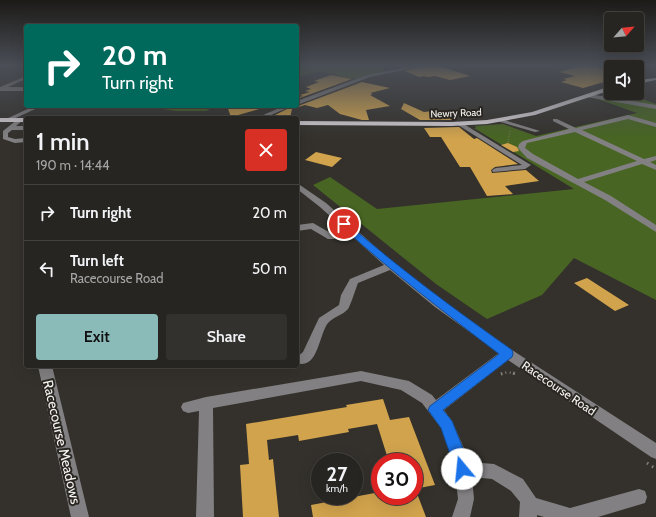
<!DOCTYPE html>
<html lang="en">
<head>
<meta charset="utf-8">
<style>
	:root { --surface:#272521; --page:#33312e; --text:#f1f3f6; --muted:#a4a5a5; --line:#43423f; --accent:#8bbbb9 }
	body { margin:0; font-family:Cabin,sans-serif; background:var(--page); color:var(--text); height:100vh; display:flex; flex-direction:column; font-size:15px; white-space:nowrap }
	* { box-sizing:border-box; margin:0 }
	p { font-size:13px; color:var(--muted) }
	.icon { flex:none; width:22px; height:22px; fill:none; stroke:currentColor; stroke-width:2; stroke-linecap:round; stroke-linejoin:round }
	.map { position:relative; flex:1; overflow:hidden }
	.drawer { position:absolute; left:24px; top:116px; width:275px; height:252px; display:flex; flex-direction:column; background:var(--surface); border-radius:4px; box-shadow:0 4px 16px #0002,0 0 0 1px var(--line) }
	.drawer>* { flex:none }
	.guide { position:absolute; left:24px; top:24px; width:275px; height:84px; border-radius:4px; box-shadow:0 4px 16px #0002,0 0 0 1px var(--line); background:#00695c; color:#fff; overflow:hidden }
	.needle { width:26px; rotate:63deg }
	.controls { position:absolute; left:604px; top:12px; display:grid; gap:8px }
	.controls a { display:grid; place-items:center; width:40px; height:40px; border-radius:4px; background:var(--surface); box-shadow:0 4px 16px #0002,0 0 0 1px var(--line); font-size:20px }
	.speed { position:absolute; left:311px; top:453px; display:flex; gap:8px; font-size:20px; font-weight:700; text-align:center }
	.speed>* { display:grid; place-content:center; width:52px; height:52px; border-radius:50%; background:var(--surface); box-shadow:0 4px 16px #0002,0 0 0 1px var(--line); line-height:1 }
	.speed small { font-size:10px; font-weight:400 }
	.speed .limit { border:6px solid #d22; background:#fff; color:#111 }
	.pin { position:absolute; display:grid; place-items:center; width:34px; height:34px; color:#fff; margin:-17px; border:2px solid #fff; border-radius:50%; box-shadow:0 1px 4px #0007 }
	.me { position:absolute; width:44px; margin:-22px; rotate:343deg; stroke-linejoin:round; filter:drop-shadow(0 0 3px #0008) }
	.turn { display:flex; align-items:center; gap:14px; height:84px; padding:0 12px; font-size:18px }
	.turn .icon { width:52px; height:52px; stroke-width:2.5 }
	.turn b { display:block; font-size:28px; line-height:34px }
	.round { display:grid; place-items:center; flex:none; width:42px; height:42px; border-radius:4px; background:var(--page) }
	.head { display:flex; align-items:center; justify-content:space-between; height:68px; padding:0 12px }
	h1 { font-size:24px; font-weight:600; line-height:30px }
	.button { display:flex; gap:8px; margin-top:auto; padding:8px 12px }
	.button a { flex:1; height:46px; border-radius:4px; background:var(--accent); color:#111; font-size:16px; font-weight:600; line-height:46px; text-align:center }
	.button a+a { background:var(--page); color:var(--text) }
	ul { padding:0; list-style:none }
	li { display:flex; align-items:center; gap:12px; height:56px; padding:0 12px; border-top:1px solid var(--line) }
	li div { flex:1 }
	li b { display:block; font-size:15px }
	li em { font-style:normal }
	.map>svg:first-child { display:block }
	.green { fill:#486523 }
	.building { fill:#d1a34d }
	.lines { fill:none; stroke-linecap:round; stroke-linejoin:round }
	.path-far2 { stroke:#83807c; stroke-width:1.5; stroke-dasharray:0.5 2; stroke-linecap:butt }
	.path-far1 { stroke:#83807c; stroke-width:2.5; stroke-dasharray:1 3.5; stroke-linecap:butt }
	.path { stroke:#83807c; stroke-width:3; stroke-dasharray:1.5 4.5; stroke-linecap:butt }
	.minor { fill:#828082; fill-rule:evenodd }
	.major { fill:#d3ced3; fill-rule:evenodd }
	.route { fill:#1a73e8; stroke:#114b97 }
	.labels { text-anchor:middle; dominant-baseline:central; stroke-width:4; stroke-linejoin:round; paint-order:stroke }
	.far-street-label { font-size:10px; fill:#f5f3f0; stroke:#2a2722 }
	.street-label { font-size:12px; fill:#f5f3f0; stroke:#2a2722 }
	.near-street-label { font-size:14px; fill:#f5f3f0; stroke:#2a2722 }
</style>
</head>
<body>
<div class="map">
<svg width="656" height="517" viewBox="0 0 656 517">
	<rect width="100%" height="100%" fill="#34312c"/>
	<!-- green -->
	<path class="green" d="M 297,66 L 380,66 L 378,67 L 387,71 L 354,79 L 320,71 L 297,77 Z
		M 611,93 L 626,93 L 656,104 L 656,300 L 574,258 L 542,295 L 487,319 L 436,284 L 313,185 L 330,177 L 377,209 L 574,189 L 474,128 L 476,128 L 475,126 L 503,124 L 536,136 L 637,113 L 595,98 Z
		M 143,106 L 238,106 L 234,109 L 219,107 L 212,108 L 206,111 L 176,111 Z"/>
	<!-- building -->
	<path class="building" d="M 425,66 L 439,66 L 470,76 L 450,80 L 435,76 L 429,77 L 423,76 L 419,77 L 405,71 Z
		M 580,66 L 598,66 L 600,68 L 611,71 L 611,80 L 583,88 L 561,82 L 567,80 L 563,79 L 575,76 L 559,72 Z
		M 331,75 L 352,79 L 297,99 L 297,98 L 303,96 L 300,95 L 310,92 L 305,91 L 311,89 L 306,87 L 319,82 L 314,81 Z
		M 362,82 L 390,88 L 370,93 L 373,94 L 370,95 L 390,106 L 366,110 L 369,120 L 362,120 L 340,114 L 328,105 L 317,108 L 305,105 L 292,109 L 290,118 L 274,118 L 275,115 L 293,106 L 298,106 Z
		M 404,103 L 424,112 L 432,111 L 439,114 L 443,113 L 452,120 L 420,120 L 401,109 Z
		M 227,106 L 263,106 L 263,108 L 231,117 Z
		M 459,127 L 474,139 L 477,138 L 518,164 L 495,167 L 491,170 L 492,173 L 526,170 L 539,181 L 505,186 L 513,194 L 487,196 L 470,167 L 460,167 L 441,137 L 430,137 L 424,128 Z
		M 508,143 L 517,147 L 519,151 L 513,152 L 501,145 Z
		M 316,152 L 342,158 L 332,167 L 305,160 Z
		M 587,278 L 629,305 L 615,311 L 574,283 Z
		M 383,399 L 390,420 L 409,417 L 435,485 L 414,489 L 414,462 L 389,462 L 377,424 L 348,429 L 349,432 L 299,441 L 298,435 L 267,440 L 269,460 L 273,459 L 279,517 L 243,517 L 240,465 L 249,464 L 246,424 L 347,407 L 346,405 Z
		M 380,492 L 380,496 L 418,496 L 426,517 L 313,517 L 311,505 Z"/>
	<g class="lines">
		<!-- path-far2 -->
		<path class="path-far2" d="M 508,142 L 510,131"/>
		<!-- path-far1 -->
		<path class="path-far1" d="M 501,374 L 508,372 L 516,374"/>
		<!-- path -->
		<path class="path" d="M 513,373 L 516,374
			M 501,374 L 504,373
			M 647,463 L 656,469"/>
		<!-- minor -->
		<path class="minor" d="M 414,66 L 424,66 L 370,77 L 297,105 L 297,101 L 367,75 Z
			M 600,66 L 611,67 L 611,70 L 600,67 Z
			M 26,76 L 26,79 L 8,87 L 26,87 L 26,91 L 0,91 L 0,87 Z
			M 589,94 L 656,105 L 656,109 L 587,97 L 587,95 Z
			M 34,106 L 42,106 L 9,121 L 4,120 Z
			M 284,106 L 292,106 L 264,118 L 256,118 Z
			M 628,115 L 656,123 L 656,127 L 628,119 L 582,130 L 644,159 L 656,156 L 656,160 L 650,162 L 656,165 L 656,170 L 642,164 L 584,182 L 611,196 L 656,225 L 656,232 L 605,200 L 527,158 L 518,148 L 519,144 L 523,141 L 569,129 L 553,121 L 553,119 L 557,119 L 576,128 ZM 575,132 L 637,161 L 578,179 L 533,154 L 525,148 L 527,143 Z
			M 18,119 L 23,120 L 16,126 L 26,126 L 26,130 L 12,130 L 8,133 L 8,137 L 15,139 L 26,138 L 26,142 L 15,143 L 3,139 L 3,131 Z
			M 497,119 L 501,119 L 540,131 L 535,132 L 497,121 Z
			M 458,123 L 462,123 L 531,165 L 525,169 L 493,172 L 492,170 L 496,168 L 522,165 L 458,125 Z
			M 297,183 L 326,203 L 395,264 L 443,301 L 512,350 L 656,443 L 656,459 L 651,457 L 508,360 L 444,410 L 452,421 L 470,462 L 494,464 L 500,467 L 523,479 L 536,498 L 570,508 L 639,489 L 645,491 L 647,497 L 645,503 L 598,517 L 544,517 L 537,515 L 537,517 L 519,517 L 520,502 L 511,491 L 492,479 L 472,477 L 474,499 L 470,517 L 452,517 L 458,499 L 454,463 L 441,428 L 422,403 L 401,390 L 361,381 L 213,408 L 214,517 L 196,517 L 199,411 L 188,413 L 183,411 L 181,407 L 183,403 L 206,397 L 361,371 L 409,381 L 432,395 L 436,400 L 499,353 L 435,307 L 390,270 L 358,283 C 356,288 350,307 348,309 C 343,315 333,317 328,323 C 319,334 318,370 297,363 L 297,357 L 303,352 L 319,318 L 339,305 L 341,295 L 350,279 L 384,265 L 320,207 L 297,189 Z
			M 313,223 L 334,235 L 336,237 L 334,239 L 328,239 L 311,229 L 297,231 L 297,225 Z
			M 38,366 L 52,366 L 89,517 L 71,517 Z"/>
		<!-- major -->
		<path class="major" d="M 656,78 L 656,80 L 637,84 L 637,80 Z
			M 611,86 L 611,90 L 535,115 L 487,124 L 451,126 L 297,125 L 297,121 L 451,122 L 487,120 L 532,112 Z
			M 0,118 L 26,118 L 26,122 L 0,122 Z"/>
	</g>
	<!-- sky -->
	<linearGradient id="sky" x2="0" y2="1"><stop stop-color="#1d1b18"/><stop offset="0.47" stop-color="#4a4e56"/><stop offset="1" stop-color="#4a4e56" stop-opacity="0"/></linearGradient>
	<rect width="656" height="139" fill="url(#sky)"/>
	<!-- route -->
	<path class="route" d="M 344,222 L 347,223 C 400,269 454,309 512,350 L 513,354 L 512,357 L 443,410 L 452,421 L 469,463 L 470,469 L 467,474 L 462,476 L 457,474 L 441,428 L 428,410 L 430,406 L 499,354 C 445,313 392,272 341,226 L 340,224 Z"/>
	<g class="labels">
		<!-- far-street labels -->
		<g class="far-street-label">
			<text transform="translate(456 113) rotate(-2)">Newry Road</text>
		</g>
		<!-- street labels -->
		<g class="street-label">
			<text transform="translate(559 388) rotate(34)">Racecourse Road</text>
		</g>
		<!-- near-street labels -->
		<g class="near-street-label">
			<text transform="translate(62 442) rotate(77)">Racecourse Meadows</text>
		</g>
	</g>
</svg>
<div class="controls">
<a><svg class="needle" viewBox="-14 -14 28 28"><path d="M0-13l5 13h-10z" fill="#e53935"/><path d="M0 13l5-13h-10z" fill="#a4a5a5"/></svg></a>
<a><svg class="icon" aria-label="sound" viewBox="0 0 24 24"><path d="M4 9h4l5-4v14l-5-4H4zM17 9q2 3 0 6"/></svg></a>
</div>
<div class="speed"><div>27<small>km/h</small></div><div class="limit">30</div></div>
<div class="pin" style="left:344px;top:224px;background:#d93025"><svg class="icon" aria-label="arrive" viewBox="0 0 24 24"><path d="M6 21V4h12l-3 4 3 4H6"/></svg></div>
<svg class="me" style="left:462px;top:469px" viewBox="-20 -20 40 40"><circle r="19" fill="#fff"/><path d="M0-13L10 11 0 6-10 11z" fill="#1a73e8"/></svg>
<div class="guide">
<div class="turn"><svg class="icon" aria-label="right" viewBox="0 0 24 24"><path d="M7 20v-9h11M14 6l5 5-5 5"/></svg><div><b>20 m</b>Turn right</div></div>
</div>
<section class="drawer">
<div class="head"><div><h1>1 min</h1><p>190 m · 14:44</p></div><a class="round" style="background:#d93025;color:#fff"><svg class="icon" aria-label="close" viewBox="0 0 24 24"><path d="M6 6l12 12M18 6L6 18"/></svg></a></div>
<ul>
<li><svg class="icon" aria-label="right" viewBox="0 0 24 24"><path d="M7 20v-9h11M14 6l5 5-5 5"/></svg><div><b>Turn right</b></div><em>20 m</em></li>
<li><svg class="icon" aria-label="left" viewBox="0 0 24 24"><path d="M17 20v-9H6M10 6l-5 5 5 5"/></svg><div><b>Turn left</b><p>Racecourse Road</p></div><em>50 m</em></li>
</ul>
<div class="button"><a>Exit</a><a>Share</a></div>
</section>
</div>
</body>
</html>
